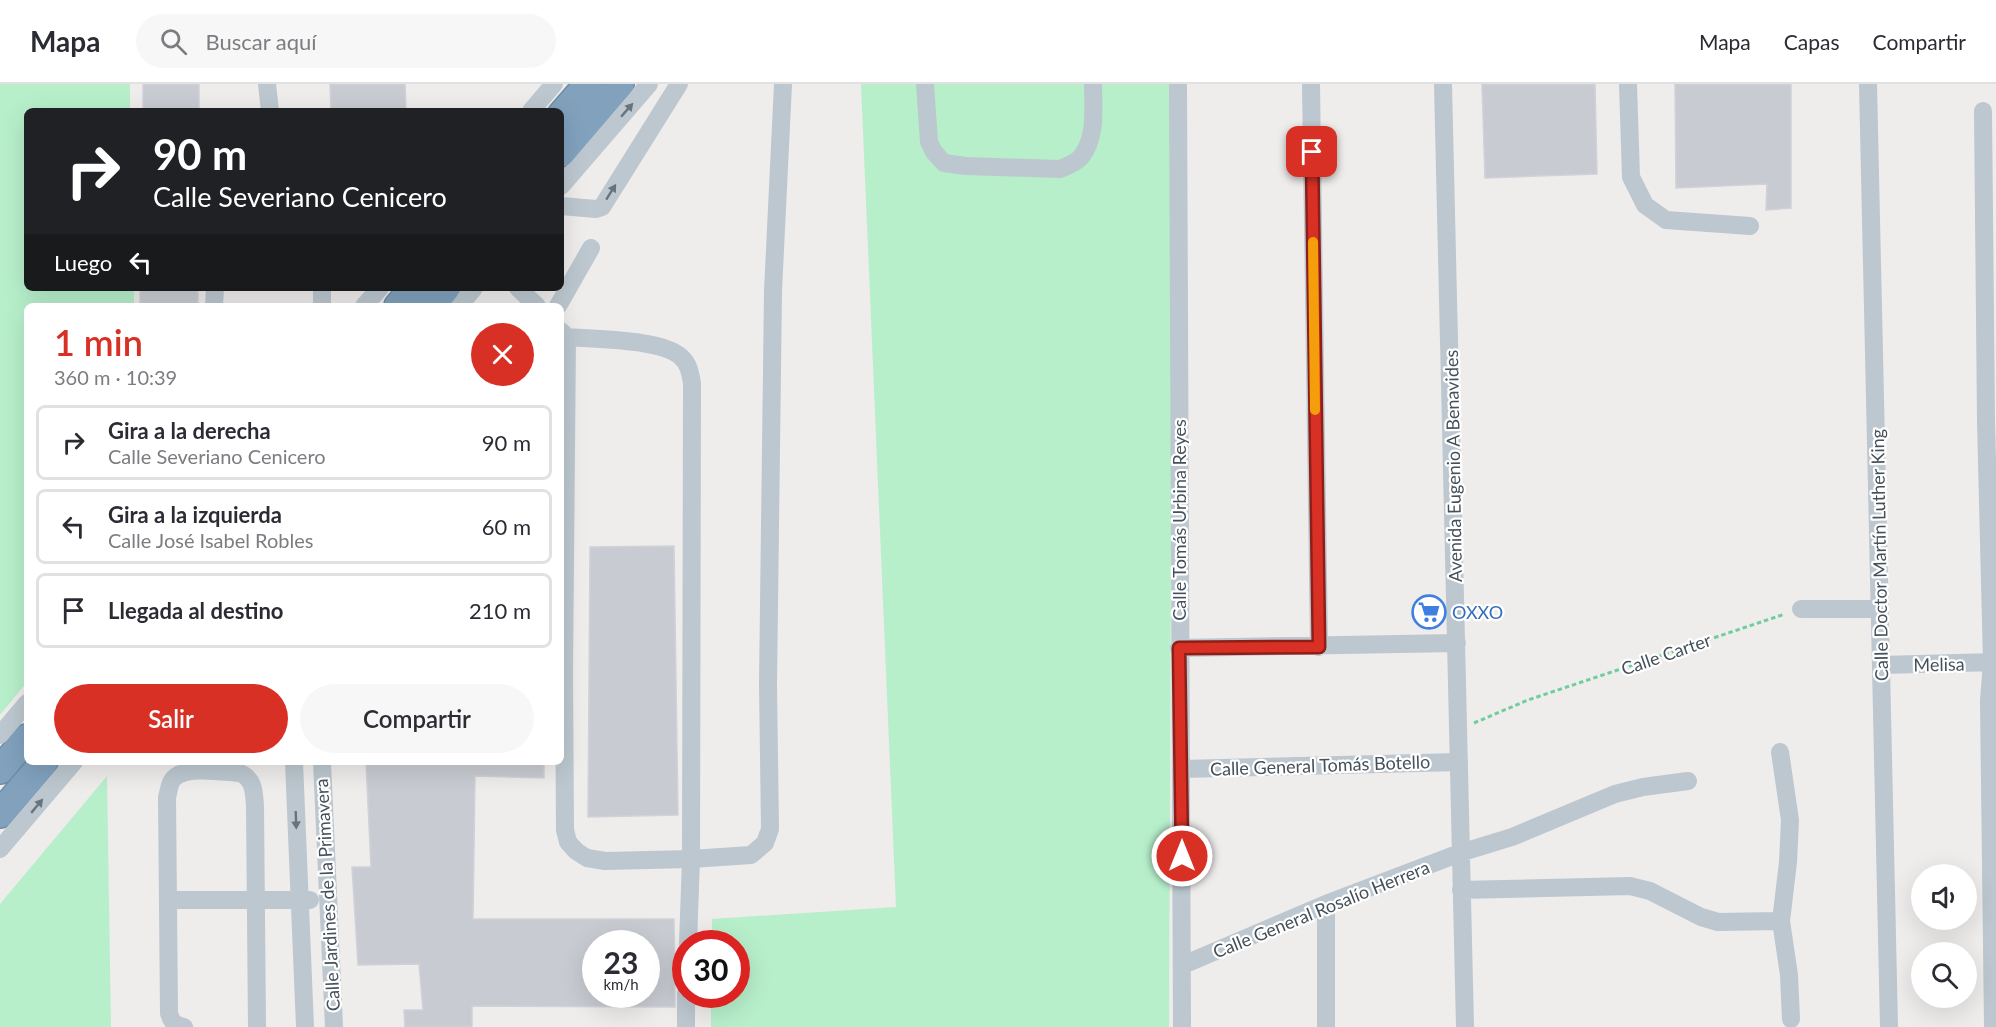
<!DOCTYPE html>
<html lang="es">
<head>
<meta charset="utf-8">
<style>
	:root { --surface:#fff; --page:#f7f7f7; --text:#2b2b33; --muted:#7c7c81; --line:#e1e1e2; --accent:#d93025 }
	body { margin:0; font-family:Lato,sans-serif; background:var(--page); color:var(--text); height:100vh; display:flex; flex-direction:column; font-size:22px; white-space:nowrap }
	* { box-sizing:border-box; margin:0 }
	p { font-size:20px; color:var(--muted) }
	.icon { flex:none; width:33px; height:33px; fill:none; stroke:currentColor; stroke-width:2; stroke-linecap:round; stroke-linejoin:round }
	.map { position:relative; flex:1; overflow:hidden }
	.details { position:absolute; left:24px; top:219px; width:540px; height:462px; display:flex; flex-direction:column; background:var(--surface); border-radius:9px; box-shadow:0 6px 24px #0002 }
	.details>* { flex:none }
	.top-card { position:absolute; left:24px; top:24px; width:540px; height:183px; border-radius:9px; box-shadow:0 6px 24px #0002; background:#202124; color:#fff; overflow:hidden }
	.controls { position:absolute; left:1911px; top:780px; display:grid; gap:12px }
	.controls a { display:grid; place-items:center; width:66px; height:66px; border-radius:50%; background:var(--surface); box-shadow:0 6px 24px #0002; font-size:30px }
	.speed { position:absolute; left:582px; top:846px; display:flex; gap:12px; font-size:30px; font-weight:700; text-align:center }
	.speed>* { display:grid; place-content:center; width:78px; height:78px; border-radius:50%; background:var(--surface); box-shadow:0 6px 24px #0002; line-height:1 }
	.speed small { font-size:15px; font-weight:400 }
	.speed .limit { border:9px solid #d22; background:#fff; color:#111 }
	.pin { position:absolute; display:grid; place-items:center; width:51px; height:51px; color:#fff; margin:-26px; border-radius:12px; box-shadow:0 3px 9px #0006 }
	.me { position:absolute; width:66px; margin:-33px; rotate:0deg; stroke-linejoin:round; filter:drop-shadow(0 0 4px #0008) }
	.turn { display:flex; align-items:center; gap:21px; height:126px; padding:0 30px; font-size:27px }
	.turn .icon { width:78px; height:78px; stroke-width:2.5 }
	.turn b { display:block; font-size:42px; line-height:51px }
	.then { display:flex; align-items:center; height:57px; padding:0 30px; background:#0003; gap:12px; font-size:22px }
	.round { display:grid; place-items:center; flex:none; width:63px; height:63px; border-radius:32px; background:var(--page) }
	.head { display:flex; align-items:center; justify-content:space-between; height:102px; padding:0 30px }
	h1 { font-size:36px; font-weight:600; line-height:45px; color:var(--accent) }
	.action { display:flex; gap:12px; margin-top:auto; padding:12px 30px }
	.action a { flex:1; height:69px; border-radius:36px; background:var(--accent); color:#fff; font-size:24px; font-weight:600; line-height:69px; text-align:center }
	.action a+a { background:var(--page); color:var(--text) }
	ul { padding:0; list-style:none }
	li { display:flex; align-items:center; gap:18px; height:75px; margin:0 12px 9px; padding:0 18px; border:3px solid var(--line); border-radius:9px }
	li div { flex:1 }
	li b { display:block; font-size:22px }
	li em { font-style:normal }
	header { display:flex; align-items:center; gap:36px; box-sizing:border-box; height:84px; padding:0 30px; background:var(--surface); border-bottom:2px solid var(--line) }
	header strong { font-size:28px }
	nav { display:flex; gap:33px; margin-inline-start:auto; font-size:21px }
	.search { width:420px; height:54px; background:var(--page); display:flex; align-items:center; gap:15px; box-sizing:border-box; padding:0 21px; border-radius:33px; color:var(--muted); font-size:22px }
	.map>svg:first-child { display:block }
	.green { fill:#b7efcb }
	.building { fill:#c8cbd1; stroke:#d0d2d8; stroke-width:1.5; fill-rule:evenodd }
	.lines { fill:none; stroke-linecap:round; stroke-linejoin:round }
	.highway-casing { stroke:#6d8ca9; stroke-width:30 }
	.path { stroke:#6fce9b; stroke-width:3; stroke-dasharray:4.5 3; stroke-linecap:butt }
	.minor { stroke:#bcc7cf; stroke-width:18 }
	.highway { stroke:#81a1bd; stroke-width:27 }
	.oneway { fill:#68747d }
	.route-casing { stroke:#8d1f18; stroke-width:15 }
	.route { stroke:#d93025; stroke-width:10 }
	.slow { stroke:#f59e0b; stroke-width:10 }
	.labels { text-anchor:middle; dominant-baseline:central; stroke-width:4.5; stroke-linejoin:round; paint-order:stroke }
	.street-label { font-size:18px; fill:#44505a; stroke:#fff }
	.shop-label { font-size:18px; fill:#366cbe; stroke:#fff; text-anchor:start }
</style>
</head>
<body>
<header>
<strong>Mapa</strong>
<div class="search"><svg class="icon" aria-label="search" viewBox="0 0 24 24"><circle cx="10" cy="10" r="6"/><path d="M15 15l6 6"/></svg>Buscar aquí</div>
<nav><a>Mapa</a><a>Capas</a><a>Compartir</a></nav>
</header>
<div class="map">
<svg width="1996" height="943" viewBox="0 0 1996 943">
	<rect width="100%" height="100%" fill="#efecec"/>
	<!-- green -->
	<path class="green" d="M 0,0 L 130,0 L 130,27 L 27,27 L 27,204 L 134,204 L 134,222 L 27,222 L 27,598 L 0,631 Z
		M 861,0 L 1173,0 L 1169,943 L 711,943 L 711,911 L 736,910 L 736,860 L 712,859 L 712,835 L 896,823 Z
		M 107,692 L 111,943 L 0,943 L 0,820 Z"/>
	<!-- building -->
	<path class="building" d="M 143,0 L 199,0 L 199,27 L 143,27 Z
		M 330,0 L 405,0 L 406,27 L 331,27 Z
		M 1482,0 L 1595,0 L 1597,90 L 1485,94 Z
		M 1675,0 L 1791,0 L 1791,124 L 1766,126 L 1767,100 L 1676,104 Z
		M 140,204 L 198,204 L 198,222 L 140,222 Z
		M 674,462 L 678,731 L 588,733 L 590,463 Z
		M 366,678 L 544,678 L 544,694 L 475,692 L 473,835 L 674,835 L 675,923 L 472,922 L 472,943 L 405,943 L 404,926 L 423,926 L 419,880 L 358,881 L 352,783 L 371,783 ZM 596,860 L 646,860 L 646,910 L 596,910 Z"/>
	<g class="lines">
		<defs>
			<path id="highway" d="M 561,31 L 588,0
				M 561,69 L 620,0
				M 398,222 L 413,204
				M 431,222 L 446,204
				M 0,686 L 27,654
				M 0,730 L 44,678"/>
		</defs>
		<!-- highway casing -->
		<use href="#highway" class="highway-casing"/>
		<!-- path -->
		<path class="path" d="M 1474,639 L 1528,616 L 1785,530"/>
		<!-- minor -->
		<path class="minor" d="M 267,0 L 270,27
			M 925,0 L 929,58 L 934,68 L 944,79 L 966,82 L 1060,85 C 1067,82 1076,79 1081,73 C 1097,53 1093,24 1093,0
			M 1178,0 L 1182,943
			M 1311,0 L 1319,563
			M 1443,0 L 1465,943
			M 1628,0 L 1631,93 L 1645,121 L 1666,136 L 1750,142
			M 1868,0 L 1889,943
			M 531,27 L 554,0
			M 1983,27 L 1986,337 L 1992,578 L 1989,617 L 1993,943
			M 561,102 L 649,0
			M 561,122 L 596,125 L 602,123 L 679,0
			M 518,204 L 537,222
			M 214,222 L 215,204
			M 322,222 L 322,204
			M 364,222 L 380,204
			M 459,222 L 474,204
			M 558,222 L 591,164
			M 561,247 L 567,253 C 594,255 662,255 681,273 C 689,280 690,289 692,299 L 691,775 L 605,777 L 587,774 L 576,767 L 568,758 L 565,746 L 564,588 L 567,253
			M 1801,525 L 1880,525
			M 1179,564 L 1457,559
			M 1881,581 L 1996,578
			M 0,651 L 27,619
			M 1780,668 L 1790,736 L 1788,778 L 1781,837
			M 294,678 L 305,943
			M 322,678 L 334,943
			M 1182,685 L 1459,678
			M 0,765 L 74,678
			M 1461,806 L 1630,802 L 1650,807 L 1701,833 L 1718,838 L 1781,837 L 1789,891 L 1791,935
			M 168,816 L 310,816
			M 688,860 L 691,775 L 751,771 L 765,759 L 770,745 L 768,600 L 773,207 L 783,0
			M 1183,881 L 1326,820 L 1460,769 L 1512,753 L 1615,710 L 1643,703 L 1688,697
			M 686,910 L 686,943
			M 184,943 C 175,941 171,938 169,929 L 167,713 C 169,707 169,700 173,695 C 185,681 223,688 240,689 C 254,695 254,708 255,722 L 257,943
			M 1326,943 L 1326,820"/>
		<!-- highway -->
		<use href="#highway" class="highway"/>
	</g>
	<!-- one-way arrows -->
	<defs><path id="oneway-solid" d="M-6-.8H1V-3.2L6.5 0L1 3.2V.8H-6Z" transform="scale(1.5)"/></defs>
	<g class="oneway">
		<use href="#oneway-solid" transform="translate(627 26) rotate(-49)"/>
		<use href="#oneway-solid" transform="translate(611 108) rotate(-58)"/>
		<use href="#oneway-solid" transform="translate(37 722) rotate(-50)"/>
		<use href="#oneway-solid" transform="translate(296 736) rotate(88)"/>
	</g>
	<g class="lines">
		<defs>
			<path id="route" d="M 1182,772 L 1179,564 L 1319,563 L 1312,68"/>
		</defs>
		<!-- route casing -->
		<use href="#route" class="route-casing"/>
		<!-- route -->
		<use href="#route" class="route"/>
		<!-- slow -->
		<path class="slow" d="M 1313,158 L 1315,326"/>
	</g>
	<!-- icons -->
	<defs>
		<symbol id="supermarket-ring" viewBox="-11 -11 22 22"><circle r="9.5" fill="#fff" stroke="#3f7fe0" stroke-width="1.5"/><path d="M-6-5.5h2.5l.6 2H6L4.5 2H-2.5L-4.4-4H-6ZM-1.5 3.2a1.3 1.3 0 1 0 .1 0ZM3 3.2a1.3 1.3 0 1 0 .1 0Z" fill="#3f7fe0"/></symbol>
	</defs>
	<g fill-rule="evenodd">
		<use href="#supermarket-ring" x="1410" y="509" width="38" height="38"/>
	</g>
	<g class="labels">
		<!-- street labels -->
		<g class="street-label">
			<text transform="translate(1453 382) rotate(-91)">Avenida Eugenio A Benavides</text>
			<text transform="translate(1179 436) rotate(-90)">Calle Tomás Urbina Reyes</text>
			<text transform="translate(1879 471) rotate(-91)">Calle Doctor Martín Luther King</text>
			<text transform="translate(1666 570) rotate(-19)">Calle Carter</text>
			<text transform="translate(1939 580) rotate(-1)">Melisa</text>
			<text transform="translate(1320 681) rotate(-2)">Calle General Tomás Botello</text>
			<text transform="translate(327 811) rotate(-93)">Calle Jardines de la Primavera</text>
			<text transform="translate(1321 825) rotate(-22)">Calle General Rosalío Herrera</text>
		</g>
		<!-- shop labels -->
		<g class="shop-label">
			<text x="1452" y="528">OXXO</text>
		</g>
	</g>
</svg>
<div class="controls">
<a><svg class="icon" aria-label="sound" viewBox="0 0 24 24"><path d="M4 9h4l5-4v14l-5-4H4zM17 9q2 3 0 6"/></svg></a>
<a><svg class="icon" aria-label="search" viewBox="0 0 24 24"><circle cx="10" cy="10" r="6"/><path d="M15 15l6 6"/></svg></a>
</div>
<div class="speed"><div>23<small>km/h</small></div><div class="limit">30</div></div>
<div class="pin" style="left:1312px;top:68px;background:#d93025"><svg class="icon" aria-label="arrive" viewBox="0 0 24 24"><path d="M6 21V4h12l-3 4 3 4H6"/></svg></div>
<svg class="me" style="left:1182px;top:772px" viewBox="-20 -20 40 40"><circle r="17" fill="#d93025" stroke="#fff" stroke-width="3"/><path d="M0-11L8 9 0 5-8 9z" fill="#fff"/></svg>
<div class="top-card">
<div class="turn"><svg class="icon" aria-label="right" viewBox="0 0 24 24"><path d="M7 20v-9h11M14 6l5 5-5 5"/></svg><div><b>90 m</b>Calle Severiano Cenicero</div></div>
<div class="then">Luego<svg class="icon" aria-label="left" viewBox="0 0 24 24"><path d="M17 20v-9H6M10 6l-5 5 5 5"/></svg></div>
</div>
<section class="details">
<div class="head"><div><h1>1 min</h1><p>360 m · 10:39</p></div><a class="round" style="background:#d93025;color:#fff"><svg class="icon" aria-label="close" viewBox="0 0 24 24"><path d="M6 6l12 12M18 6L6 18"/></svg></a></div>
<ul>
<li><svg class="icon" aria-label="right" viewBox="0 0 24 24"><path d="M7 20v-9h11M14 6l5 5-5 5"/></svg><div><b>Gira a la derecha</b><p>Calle Severiano Cenicero</p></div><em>90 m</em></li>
<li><svg class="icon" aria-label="left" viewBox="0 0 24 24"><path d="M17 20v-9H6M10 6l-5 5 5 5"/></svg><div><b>Gira a la izquierda</b><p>Calle José Isabel Robles</p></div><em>60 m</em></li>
<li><svg class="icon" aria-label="arrive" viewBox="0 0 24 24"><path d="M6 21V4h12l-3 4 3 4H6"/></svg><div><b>Llegada al destino</b></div><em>210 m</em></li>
</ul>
<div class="action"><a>Salir</a><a>Compartir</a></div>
</section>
</div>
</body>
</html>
